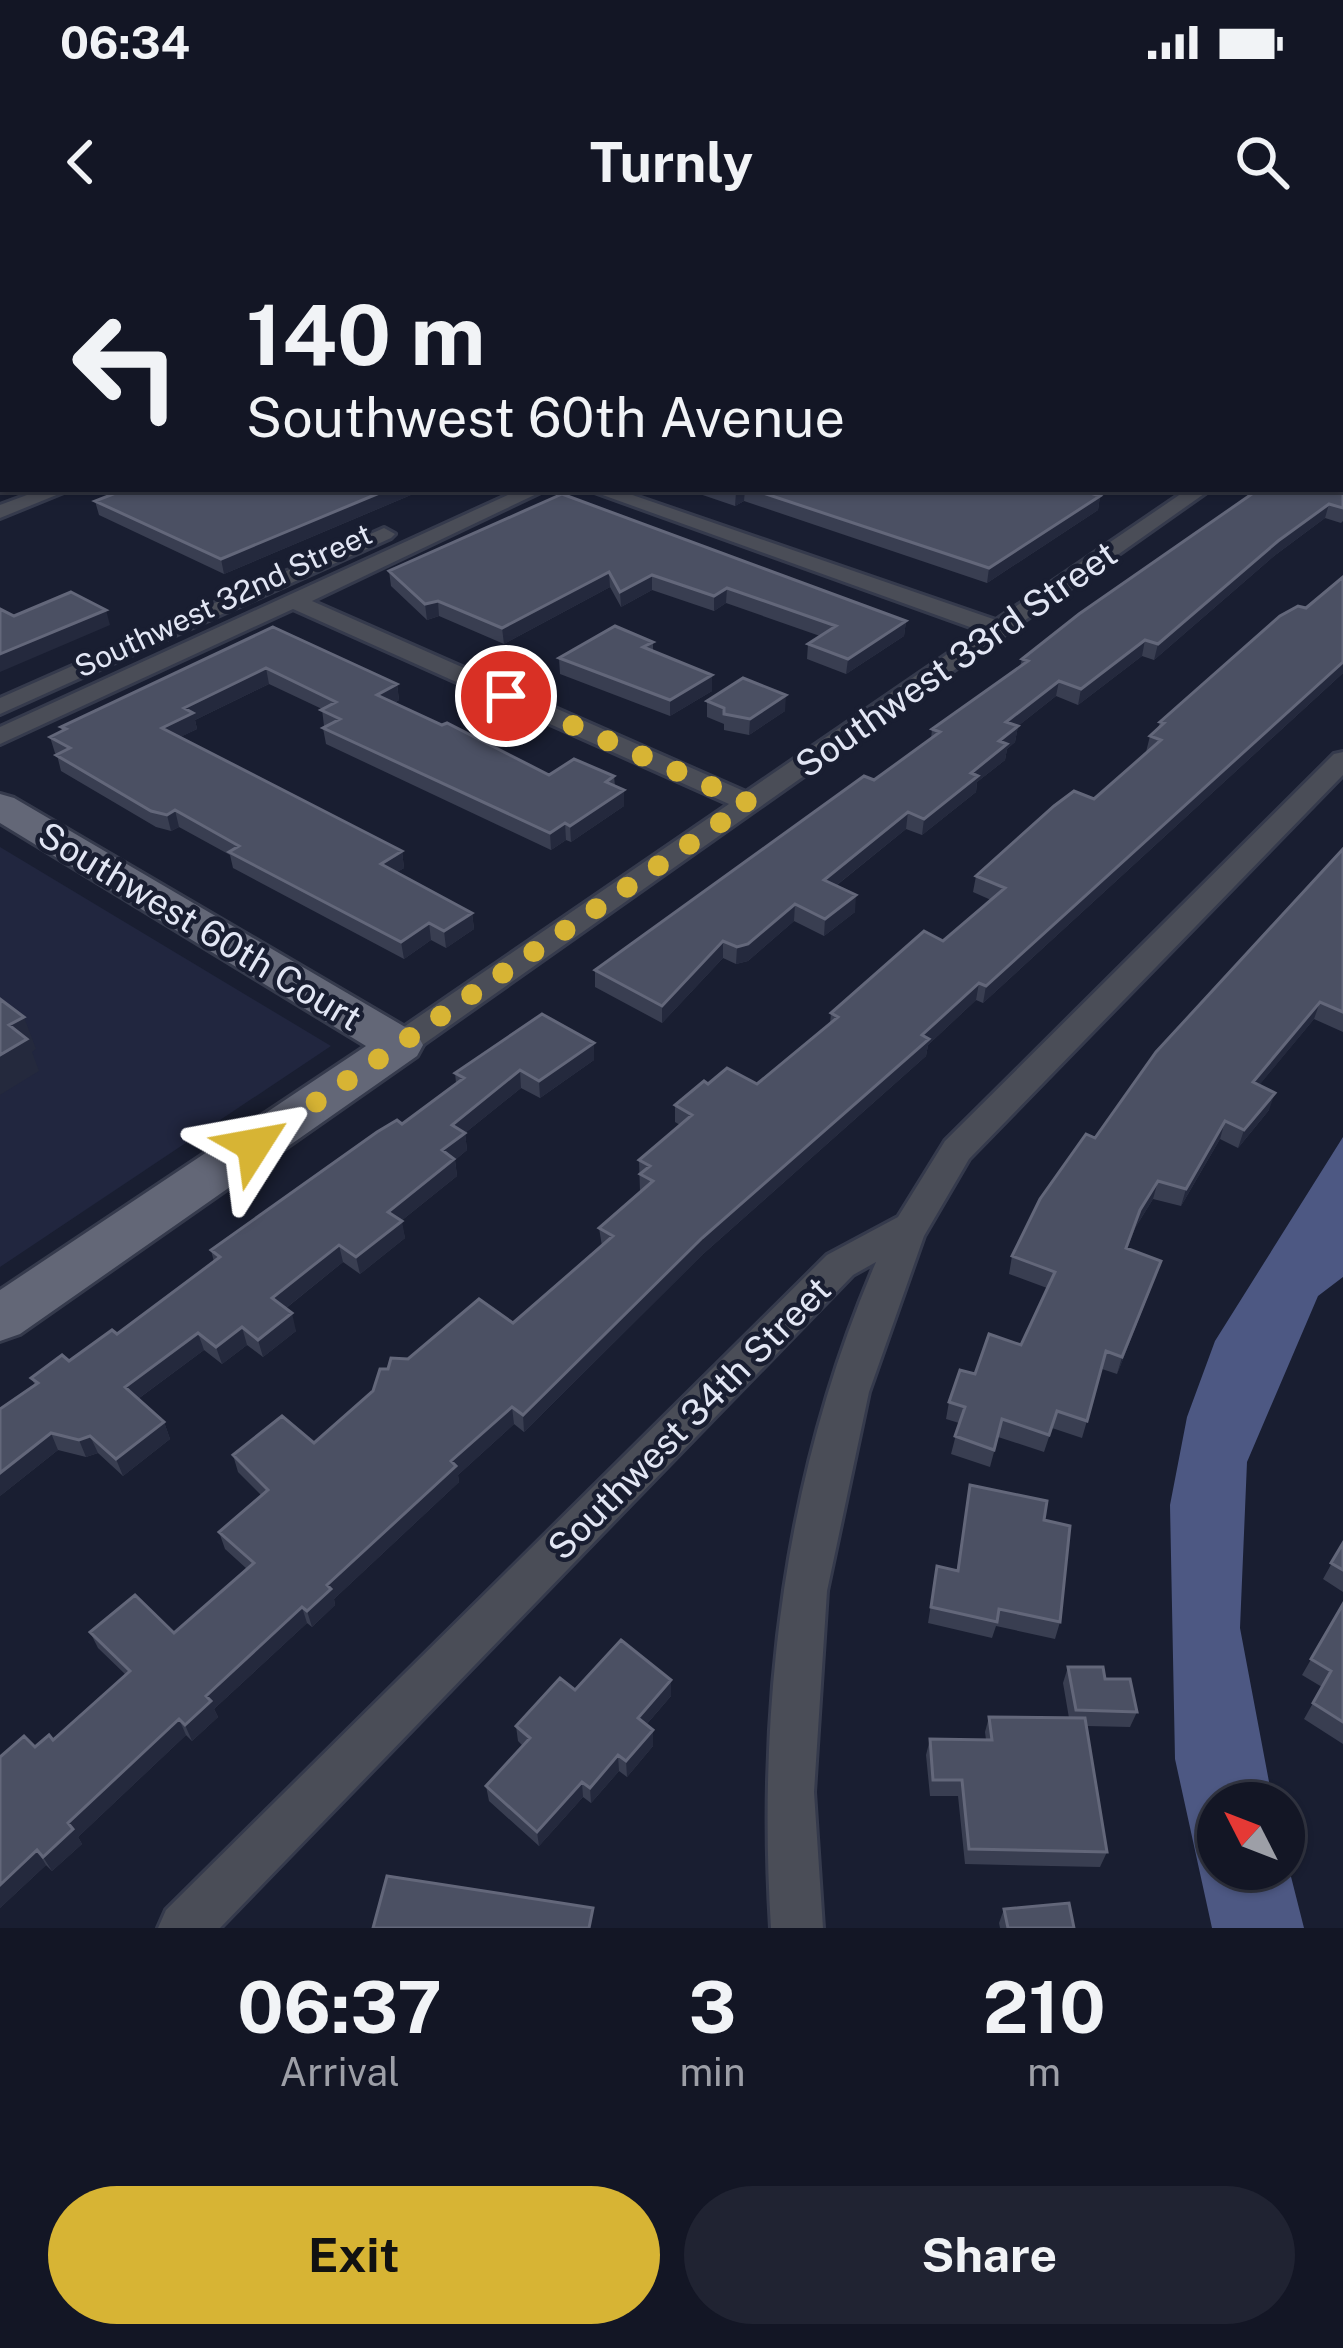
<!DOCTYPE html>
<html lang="en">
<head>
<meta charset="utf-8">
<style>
	:root { --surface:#131625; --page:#202332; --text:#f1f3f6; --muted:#9d9fa7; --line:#323542; --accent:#d7b434 }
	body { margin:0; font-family:"Public Sans",sans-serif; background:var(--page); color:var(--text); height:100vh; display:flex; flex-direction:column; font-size:45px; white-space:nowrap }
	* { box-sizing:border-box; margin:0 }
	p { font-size:39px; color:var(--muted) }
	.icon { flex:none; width:66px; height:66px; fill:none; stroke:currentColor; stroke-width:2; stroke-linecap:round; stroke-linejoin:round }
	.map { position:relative; height:1688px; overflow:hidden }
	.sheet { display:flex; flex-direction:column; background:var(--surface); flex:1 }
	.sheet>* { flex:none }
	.banner { position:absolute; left:0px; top:0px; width:1344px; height:252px; box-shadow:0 3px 9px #0004,0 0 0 3px var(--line); background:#131625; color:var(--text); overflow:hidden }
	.needle { width:78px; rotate:312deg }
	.tools { position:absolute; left:1197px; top:1542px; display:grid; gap:24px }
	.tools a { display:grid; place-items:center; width:108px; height:108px; border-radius:50%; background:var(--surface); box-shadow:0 3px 9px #0004,0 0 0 3px var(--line); font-size:60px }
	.pin { position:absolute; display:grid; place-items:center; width:102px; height:102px; color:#fff; margin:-51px; border:6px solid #fff; border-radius:50%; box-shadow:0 3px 12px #0007 }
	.me { position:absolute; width:132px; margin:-66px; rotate:56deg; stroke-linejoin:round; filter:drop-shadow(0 0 9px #0008) }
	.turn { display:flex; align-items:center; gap:42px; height:252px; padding:0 48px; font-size:54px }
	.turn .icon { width:156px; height:156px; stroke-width:2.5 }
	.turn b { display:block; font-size:84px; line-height:102px }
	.eta { display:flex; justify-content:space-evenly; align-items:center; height:204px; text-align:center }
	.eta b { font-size:72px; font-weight:700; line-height:84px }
	.cta { display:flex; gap:24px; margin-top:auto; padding:24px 48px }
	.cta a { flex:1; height:138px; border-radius:72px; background:var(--accent); color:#111; font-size:48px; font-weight:700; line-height:138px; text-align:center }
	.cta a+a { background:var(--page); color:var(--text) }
	.status { display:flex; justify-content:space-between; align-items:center; height:84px; padding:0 60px; background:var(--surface); direction:ltr }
	.status svg { height:33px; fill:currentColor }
	header { display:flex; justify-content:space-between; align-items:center; height:156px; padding:0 48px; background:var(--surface); font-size:54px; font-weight:700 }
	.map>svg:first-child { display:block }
	.built { fill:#21263f }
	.water { fill:#4d5883 }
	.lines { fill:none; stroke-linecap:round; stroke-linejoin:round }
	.street-casing { stroke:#353a4c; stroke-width:6 }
	.secondary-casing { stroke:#353a4c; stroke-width:6 }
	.street { fill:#4a4d57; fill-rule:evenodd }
	.secondary { fill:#636777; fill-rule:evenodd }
	.wall { fill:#393e51 }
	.shaded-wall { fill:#24293d }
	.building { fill:#4b5063; stroke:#63677a; stroke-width:3 }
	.route { stroke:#d7b434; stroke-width:21; stroke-dasharray:0 37.8 }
	.labels { text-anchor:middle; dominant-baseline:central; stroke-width:9; stroke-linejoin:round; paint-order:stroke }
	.far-street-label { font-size:30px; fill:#e2e6f4; stroke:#191e31 }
	.street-label { font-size:36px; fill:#e2e6f4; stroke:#191e31 }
</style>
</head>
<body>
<div class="status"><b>06:34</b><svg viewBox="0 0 49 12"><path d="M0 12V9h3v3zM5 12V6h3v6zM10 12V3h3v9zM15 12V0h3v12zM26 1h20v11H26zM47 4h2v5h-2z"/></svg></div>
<header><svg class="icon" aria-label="back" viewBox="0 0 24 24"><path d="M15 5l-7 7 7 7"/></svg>Turnly<svg class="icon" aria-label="search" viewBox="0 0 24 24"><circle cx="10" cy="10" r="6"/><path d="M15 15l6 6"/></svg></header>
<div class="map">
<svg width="1343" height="1688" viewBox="0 0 1343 1688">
	<rect width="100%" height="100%" fill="#191e31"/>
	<!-- built -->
	<path class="built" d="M 0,607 L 331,806 L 0,1027 Z"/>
	<!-- water -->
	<path class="water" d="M 1343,897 L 1343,1037 L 1318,1056 L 1247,1222 L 1240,1388 L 1273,1563 L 1218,1563 L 1218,1629 L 1284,1629 L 1284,1609 L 1304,1688 L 1212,1688 L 1175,1519 L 1170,1265 L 1187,1177 L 1215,1101 Z"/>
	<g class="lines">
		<defs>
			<path id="street" d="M 3,120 L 3,130 L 0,131 L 0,121 Z
				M 43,249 L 71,249 L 0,278 L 0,265 Z
				M 521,249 L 547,249 L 312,361 L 746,552 L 981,391 L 586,249 L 615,249 L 996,380 L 1188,249 L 1211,249 L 411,813 L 389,813 L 384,805 L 389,797 L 729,564 L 293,369 L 0,504 L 0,487 Z
				M 384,288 L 395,294 L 391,298 L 0,474 L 0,458 Z
				M 1343,512 L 1343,535 L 969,919 L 924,996 L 869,1152 L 827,1351 L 814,1552 L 823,1688 L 771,1688 C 757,1462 785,1232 876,1022 L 853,1035 L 220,1688 L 158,1688 L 166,1670 L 827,1015 L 898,977 L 945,901 L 1334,514 Z"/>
			<path id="secondary" d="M 262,0 L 286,0 L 260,3 Z
				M 3,186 L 3,205 L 0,205 L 0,187 Z
				M 0,554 L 14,558 L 417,794 L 423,805 L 417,816 L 20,1094 L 0,1101 L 0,1050 L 366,806 L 0,583 Z"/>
		</defs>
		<!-- street casing -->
		<use href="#street" class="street-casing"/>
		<!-- secondary casing -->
		<use href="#secondary" class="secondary-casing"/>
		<!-- street -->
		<use href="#street" class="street"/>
		<!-- secondary -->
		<use href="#secondary" class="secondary"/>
	</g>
	<!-- wall -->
	<path class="wall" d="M 312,0 L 408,0 L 404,3 L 313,3 Z
		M 1343,188 L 1343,281 L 1341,283 L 1325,278 L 1274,316 L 1154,420 L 1142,416 L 1078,465 L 1056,456 L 1018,486 L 1015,502 L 1007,509 L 1005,520 L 977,542 L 976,552 L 922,595 L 906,589 L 837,645 L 855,672 L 824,696 L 794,681 L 748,721 L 736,724 L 723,718 L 662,783 L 595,747 L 595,730 L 874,540 L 931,499 L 932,489 L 1020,427 L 1022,419 Z
		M 126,249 L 425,249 L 224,334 L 99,275 L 95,261 Z
		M 685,249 L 1110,249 L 1100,256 L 1098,270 L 987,343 L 744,261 L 735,266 Z
		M 562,254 L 906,381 L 904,396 L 846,434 L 807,419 L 808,404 L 820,396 L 726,363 L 714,371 L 652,350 L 621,367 L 610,347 L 504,404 L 439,376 L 427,380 L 391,346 L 389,331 Z
		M 1343,337 L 1343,433 L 983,763 L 976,760 L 928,805 L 926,816 L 702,1015 L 524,1192 L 514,1184 L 458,1235 L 459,1242 L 334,1359 L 335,1365 L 312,1387 L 307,1383 L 214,1469 L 218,1477 L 192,1501 L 186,1495 L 78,1597 L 82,1604 L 52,1631 L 46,1625 L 0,1668 L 35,1507 L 53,1500 L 126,1435 L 98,1408 L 90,1392 L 174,1393 L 247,1329 L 225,1309 L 219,1292 L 262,1256 L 238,1232 L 233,1215 L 314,1203 L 373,1151 L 388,1129 L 408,1119 L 513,1083 L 602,1006 L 599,988 L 640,951 L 639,920 L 680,885 L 675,882 L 675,865 L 708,844 L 757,844 L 830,784 L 831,773 L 943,701 L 991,660 L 973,652 L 976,636 L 1094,559 L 1147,512 L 1146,512 L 1150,496 L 1158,488 L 1160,482 Z
		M 273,387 L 397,444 L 399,460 L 394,463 L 549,535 L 614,536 L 615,546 L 624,550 L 624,566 L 571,602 L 566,600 L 551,610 L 326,504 L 323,488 L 326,487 L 324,486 L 322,469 L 269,444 L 195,480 L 197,489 L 180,497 L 402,611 L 404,628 L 397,632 L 472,673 L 474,689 L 446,708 L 431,700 L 404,719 L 233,628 L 230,615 L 179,587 L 171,591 L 156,587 L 61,531 L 57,515 L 55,513 L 50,497 L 62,491 L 61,487 Z
		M 653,402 L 653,411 L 712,435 L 712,451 L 670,476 L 560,434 L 559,418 Z
		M 707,461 L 785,471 L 749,495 L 724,490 L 724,484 L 707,477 Z
		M 1343,609 L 1343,792 L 1314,779 L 1259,845 L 1269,870 L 1238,908 L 1220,899 L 1181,966 L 1153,959 L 1135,988 L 1127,1009 L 1155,1038 L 1117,1134 L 1102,1129 L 1082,1198 L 1052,1188 L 1044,1212 L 998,1197 L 990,1227 L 951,1214 L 959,1183 L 946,1179 L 949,1162 L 975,1134 L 1021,1105 L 1047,1048 L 1009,1034 L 1012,1016 L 1095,898 Z
		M 594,820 L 540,858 L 521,848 L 465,893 L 467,910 L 455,920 L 457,936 L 401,981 L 405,998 L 360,1034 L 343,1022 L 285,1069 L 296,1091 L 263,1117 L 247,1105 L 222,1124 L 204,1110 L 138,1159 L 164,1182 L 170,1199 L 123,1236 L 98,1213 L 86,1217 L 58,1210 L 0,1256 L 35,1145 L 31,1138 L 69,1121 L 117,1094 L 214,1022 L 211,1010 L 402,884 L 456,843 L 455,833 Z
		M 970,1245 L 1044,1280 L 1060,1382 L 1055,1399 L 996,1386 L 992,1398 L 928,1383 L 937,1326 L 957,1330 Z
		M 1343,1303 L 1343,1352 L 1323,1339 Z
		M 1343,1364 L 1343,1504 L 1304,1479 L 1322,1447 L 1302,1435 Z
		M 1068,1427 L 1105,1439 L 1137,1472 L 1130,1487 L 1087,1486 L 1107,1612 L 1100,1627 L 965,1624 L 958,1556 L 930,1556 L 926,1515 L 930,1499 L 986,1500 L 985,1492 L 989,1477 L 1069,1478 L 1063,1443 Z
		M 575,1450 L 671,1456 L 646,1485 L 653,1490 L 653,1506 L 627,1537 L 619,1531 L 591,1563 L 583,1557 L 539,1606 L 489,1561 L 486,1546 L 523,1506 L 518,1501 L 516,1486 Z
		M 1004,1669 L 1074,1688 L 1000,1688 L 999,1683 Z"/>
	<!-- shaded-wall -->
	<path class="shaded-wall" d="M 207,0 L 227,0 L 222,3 L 202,3 Z
		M 389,249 L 425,249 L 224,334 L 221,319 Z
		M 741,249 L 745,249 L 744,261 L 735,266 L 736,252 Z
		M 1092,249 L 1110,249 L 1098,257 L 1100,256 L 1098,270 L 987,343 L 989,328 Z
		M 1329,264 L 1325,278 L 1274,316 L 1154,420 L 1158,404 L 1278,301 Z
		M 609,332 L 610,347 L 504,404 L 502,388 Z
		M 652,335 L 652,350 L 621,367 L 620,352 Z
		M 727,348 L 726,363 L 714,371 L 714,356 Z
		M 438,361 L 439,376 L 427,380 L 425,364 Z
		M 106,370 L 110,385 L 0,432 L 0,414 Z
		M 906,381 L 904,396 L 846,434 L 848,419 Z
		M 1145,400 L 1142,416 L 1078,465 L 1081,449 Z
		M 1343,422 L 1343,433 L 983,763 L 986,746 Z
		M 266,428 L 269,444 L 195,480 L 197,489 L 166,504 L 162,488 L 184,468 Z
		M 712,435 L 712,451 L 670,476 L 670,460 Z
		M 1059,441 L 1056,456 L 1018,486 L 1015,502 L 1007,509 L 1005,520 L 977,542 L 976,552 L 922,595 L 924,579 L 971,533 L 999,501 L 1006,482 Z
		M 397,444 L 399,460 L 379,471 L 377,455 Z
		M 786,455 L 785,471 L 749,495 L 750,479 Z
		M 624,550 L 624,566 L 571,602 L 570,586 Z
		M 175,570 L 179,587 L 171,591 L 167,575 Z
		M 908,572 L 906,589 L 823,656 L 824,640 Z
		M 565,583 L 566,600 L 551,610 L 550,593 Z
		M 402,611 L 404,628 L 383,640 L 381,624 Z
		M 856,655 L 855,672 L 824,696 L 825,679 Z
		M 795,664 L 794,681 L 748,721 L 736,724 L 737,707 Z
		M 472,673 L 474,689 L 446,708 L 444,691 Z
		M 429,683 L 431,700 L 404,719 L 401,702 Z
		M 723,701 L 723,718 L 662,783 L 662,766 Z
		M 979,743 L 976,760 L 928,805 L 926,816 L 702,1015 L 524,1192 L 523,1175 L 702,998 Z
		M 1320,762 L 1314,779 L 1247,860 L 1253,842 Z
		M 24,777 L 36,809 L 32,812 L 39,831 L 0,855 L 0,815 L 9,785 Z
		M 594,803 L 594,820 L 540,858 L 539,841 Z
		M 520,830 L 521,848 L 465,893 L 467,910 L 455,920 L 457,936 L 391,989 L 388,972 L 442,910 L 452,885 Z
		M 1275,853 L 1269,870 L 1238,908 L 1244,890 Z
		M 1225,881 L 1220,899 L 1181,966 L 1186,949 Z
		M 1158,941 L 1153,959 L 1135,988 L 1121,1026 L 1140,970 Z
		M 402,981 L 405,998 L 360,1034 L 356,1017 Z
		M 339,1005 L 343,1022 L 276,1076 L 272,1058 Z
		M 1161,1021 L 1155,1038 L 1117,1134 L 1122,1117 Z
		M 292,1073 L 296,1091 L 263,1117 L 258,1100 Z
		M 242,1087 L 247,1105 L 222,1124 L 216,1107 Z
		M 198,1093 L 204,1110 L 131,1164 L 125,1147 Z
		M 512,1167 L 514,1184 L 458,1235 L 459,1242 L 334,1359 L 335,1365 L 312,1387 L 307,1371 L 327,1345 L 451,1221 Z
		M 164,1182 L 170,1199 L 123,1236 L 116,1219 Z
		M 51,1193 L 58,1210 L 0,1256 L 0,1233 Z
		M 90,1196 L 98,1213 L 86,1217 L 79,1200 Z
		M 302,1367 L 307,1383 L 214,1469 L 218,1477 L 192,1501 L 185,1485 L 206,1456 Z
		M 671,1440 L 671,1456 L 638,1494 L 638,1478 Z
		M 179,1479 L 186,1495 L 78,1597 L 82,1604 L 52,1631 L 43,1617 L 68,1583 Z
		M 653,1490 L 653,1506 L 627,1537 L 626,1521 Z
		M 618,1515 L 619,1531 L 591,1563 L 590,1548 Z
		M 582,1542 L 583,1557 L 539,1606 L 537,1592 Z
		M 37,1610 L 46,1625 L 0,1668 L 0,1645 Z"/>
	<!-- building -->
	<path class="building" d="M 0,0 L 207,0 L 202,3 L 3,3 L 3,30 L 0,23 Z
		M 423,0 L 1343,0 L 1343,31 L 1341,32 L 1341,3 L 414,3 Z
		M 3,36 L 3,90 L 0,91 L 0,37 Z
		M 1343,45 L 1343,97 L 1341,98 L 1341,46 Z
		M 1343,188 L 1343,268 L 1329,264 L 1278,301 L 1158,404 L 1145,400 L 1081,449 L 1059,441 L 1006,482 L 1018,486 L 999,501 L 1007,504 L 971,533 L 978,536 L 924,579 L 908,572 L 824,640 L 856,655 L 825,679 L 795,664 L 748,704 L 737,707 L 723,701 L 662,766 L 595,730 L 864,536 L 874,540 L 940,492 L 932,489 L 1028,421 L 1022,419 L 1079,374 L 1259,249 L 1341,249 L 1341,189 Z
		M 126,249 L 389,249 L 221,319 L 95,261 Z
		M 751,249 L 1092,249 L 1087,252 L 1100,256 L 989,328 Z
		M 562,254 L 906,381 L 848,419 L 808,404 L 836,386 L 727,348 L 714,356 L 652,335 L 620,352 L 609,332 L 502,388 L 438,361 L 425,364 L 389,331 Z
		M 1343,337 L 1343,422 L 986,746 L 979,743 L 922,795 L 929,799 L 702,998 L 523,1175 L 512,1167 L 451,1221 L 456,1226 L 327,1345 L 331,1349 L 307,1371 L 302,1367 L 206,1456 L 211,1461 L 185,1485 L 179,1479 L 68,1583 L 73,1589 L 43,1617 L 37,1610 L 0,1645 L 0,1517 L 24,1496 L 35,1507 L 49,1495 L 53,1500 L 130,1431 L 90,1392 L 135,1355 L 174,1393 L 254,1323 L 219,1292 L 268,1250 L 233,1215 L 282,1176 L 314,1203 L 373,1151 L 380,1129 L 388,1129 L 391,1118 L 408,1119 L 479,1059 L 513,1083 L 613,996 L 599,988 L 653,941 L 640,934 L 650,926 L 639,920 L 692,875 L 675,865 L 704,841 L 708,844 L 727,828 L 757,844 L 838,777 L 831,773 L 924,691 L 943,701 L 1005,648 L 976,636 L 1054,566 L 1074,551 L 1094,559 L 1161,500 L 1150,496 L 1164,483 L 1160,482 L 1280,376 L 1298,366 L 1306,368 Z
		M 71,352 L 106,370 L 0,414 L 0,369 L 14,376 Z
		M 615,386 L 653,402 L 643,407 L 712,435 L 670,460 L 559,418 Z
		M 273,387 L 397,444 L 377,455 L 442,485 L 447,483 L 549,535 L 574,519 L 614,536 L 606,542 L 624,550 L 570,586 L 565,583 L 550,593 L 323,488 L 340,479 L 321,470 L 336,462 L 266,428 L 184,468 L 193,473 L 162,488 L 402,611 L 381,624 L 472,673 L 444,691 L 429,683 L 401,702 L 229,612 L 239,606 L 175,570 L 167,575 L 151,571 L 56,515 L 70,508 L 50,497 L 66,489 L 61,487 Z
		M 743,438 L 786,455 L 750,479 L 724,474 L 724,468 L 707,461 Z
		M 1343,609 L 1343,772 L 1320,762 L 1253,842 L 1275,853 L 1244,890 L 1225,881 L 1186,949 L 1158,941 L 1140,970 L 1126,1008 L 1161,1021 L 1122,1117 L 1106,1111 L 1087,1181 L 1057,1171 L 1049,1195 L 1002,1179 L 994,1210 L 955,1196 L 965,1167 L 949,1162 L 960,1130 L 975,1134 L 989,1094 L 1021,1105 L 1055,1032 L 1012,1016 L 1040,959 L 1086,894 L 1095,898 L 1156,812 Z
		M 0,759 L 24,777 L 9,785 L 27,799 L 0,815 Z
		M 542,774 L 594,803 L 539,841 L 520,830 L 452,885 L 465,893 L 442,910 L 454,919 L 388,972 L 402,981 L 356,1017 L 339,1005 L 272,1058 L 292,1073 L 258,1100 L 242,1087 L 216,1107 L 198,1093 L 125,1147 L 164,1182 L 116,1219 L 90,1196 L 79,1200 L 51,1193 L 0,1233 L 0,1169 L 38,1143 L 31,1138 L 62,1115 L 69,1121 L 112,1090 L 117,1094 L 220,1017 L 211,1010 L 377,892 L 397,880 L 402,884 L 464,838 L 455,833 Z
		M 970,1245 L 1047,1261 L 1044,1280 L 1070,1286 L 1060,1382 L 999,1369 L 997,1382 L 931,1367 L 937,1326 L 958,1331 Z
		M 1343,1303 L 1343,1330 L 1331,1323 Z
		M 1343,1364 L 1343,1482 L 1313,1463 L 1331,1431 L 1311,1419 Z
		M 621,1400 L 671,1440 L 638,1478 L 653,1490 L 626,1521 L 618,1515 L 590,1548 L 582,1542 L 537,1592 L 486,1546 L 530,1498 L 516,1486 L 560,1438 L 575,1450 Z
		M 1068,1427 L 1103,1427 L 1105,1439 L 1130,1439 L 1137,1472 L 1076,1470 Z
		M 989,1477 L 1085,1478 L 1107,1612 L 969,1609 L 962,1540 L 933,1540 L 930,1499 L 992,1500 Z
		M 387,1636 L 593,1668 L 589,1688 L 373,1688 Z
		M 1069,1663 L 1074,1688 L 1008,1688 L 1004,1669 Z"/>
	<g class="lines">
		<!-- route -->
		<path class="route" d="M 254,905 L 749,563 L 506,456"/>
	</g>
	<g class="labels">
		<!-- far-street labels -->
		<g class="far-street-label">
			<text transform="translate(223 360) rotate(-25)">Southwest 32nd Street</text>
		</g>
		<!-- street labels -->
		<g class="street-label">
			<text transform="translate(956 419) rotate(-35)">Southwest 33rd Street</text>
			<text transform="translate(200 686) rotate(31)">Southwest 60th Court</text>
			<text transform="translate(689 1178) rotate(-45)">Southwest 34th Street</text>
		</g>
	</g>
</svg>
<div class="tools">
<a><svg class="needle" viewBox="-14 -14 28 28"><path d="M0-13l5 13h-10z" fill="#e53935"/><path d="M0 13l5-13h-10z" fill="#9d9fa7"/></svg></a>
</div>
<div class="pin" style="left:506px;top:456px;background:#d93025"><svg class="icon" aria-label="arrive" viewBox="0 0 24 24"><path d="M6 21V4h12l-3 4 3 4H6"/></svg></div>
<svg class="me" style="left:254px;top:905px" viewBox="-20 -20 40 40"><path d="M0-17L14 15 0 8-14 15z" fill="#d7b434" stroke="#fff" stroke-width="4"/></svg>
<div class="banner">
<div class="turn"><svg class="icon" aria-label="left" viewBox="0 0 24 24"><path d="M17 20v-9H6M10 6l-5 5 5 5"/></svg><div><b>140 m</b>Southwest 60th Avenue</div></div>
</div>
</div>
<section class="sheet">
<div class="eta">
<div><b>06:37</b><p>Arrival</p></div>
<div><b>3</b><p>min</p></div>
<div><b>210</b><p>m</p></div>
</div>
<div class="cta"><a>Exit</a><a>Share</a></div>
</section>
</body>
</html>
